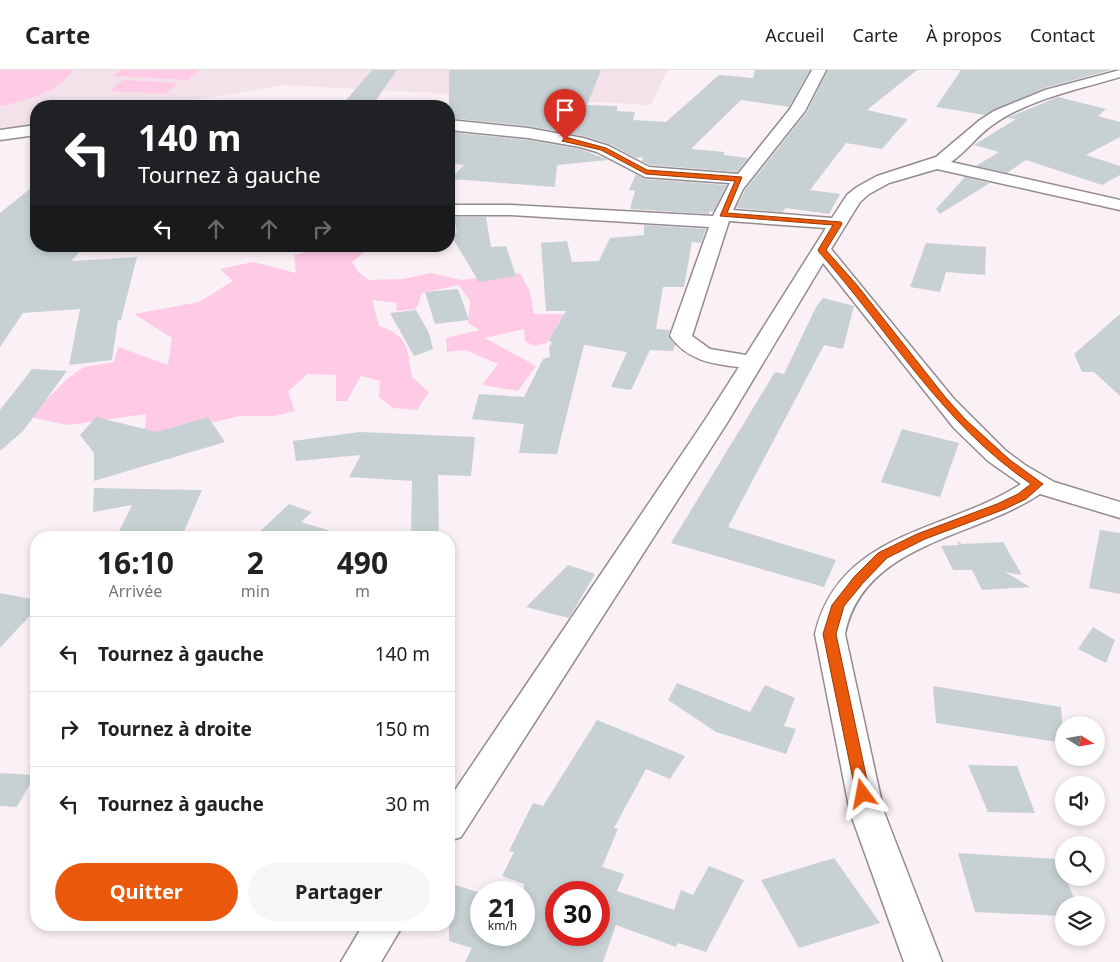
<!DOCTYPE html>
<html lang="fr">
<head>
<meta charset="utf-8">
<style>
	:root { --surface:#fff; --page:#f6f6f6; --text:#222; --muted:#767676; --line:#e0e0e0; --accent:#ea580c }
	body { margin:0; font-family:"Noto Sans",sans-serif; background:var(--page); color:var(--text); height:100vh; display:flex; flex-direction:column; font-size:19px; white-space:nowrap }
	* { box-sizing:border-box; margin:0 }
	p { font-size:16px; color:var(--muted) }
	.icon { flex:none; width:28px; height:28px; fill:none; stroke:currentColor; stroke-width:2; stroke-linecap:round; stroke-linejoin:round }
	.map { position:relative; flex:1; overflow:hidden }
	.sheet { position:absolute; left:30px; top:461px; width:425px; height:400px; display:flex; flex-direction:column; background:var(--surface); border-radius:20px; box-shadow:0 2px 8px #0003 }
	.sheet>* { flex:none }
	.banner { position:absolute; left:30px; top:30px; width:425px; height:152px; border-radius:20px; box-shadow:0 2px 8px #0003; background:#202124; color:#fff; overflow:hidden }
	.needle { width:32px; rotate:101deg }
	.controls { position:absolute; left:1055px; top:646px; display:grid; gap:10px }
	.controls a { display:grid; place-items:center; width:50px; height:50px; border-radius:50%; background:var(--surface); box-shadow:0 2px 8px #0003; font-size:25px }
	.speed { position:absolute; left:470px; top:811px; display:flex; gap:10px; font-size:25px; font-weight:700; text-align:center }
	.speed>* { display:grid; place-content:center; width:65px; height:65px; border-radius:50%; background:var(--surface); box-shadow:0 2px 8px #0003; line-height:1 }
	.speed small { font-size:12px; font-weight:400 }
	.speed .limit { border:8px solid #d22; background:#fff; color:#111 }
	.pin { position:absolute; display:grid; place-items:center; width:42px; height:42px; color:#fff; margin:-51px -21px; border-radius:50% 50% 50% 0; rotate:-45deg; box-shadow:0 0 5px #0007 }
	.pin .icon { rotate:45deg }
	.me { position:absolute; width:55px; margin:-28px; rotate:347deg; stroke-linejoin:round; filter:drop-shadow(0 0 4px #0008) }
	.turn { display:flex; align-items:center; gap:18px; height:105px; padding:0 25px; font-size:22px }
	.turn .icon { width:65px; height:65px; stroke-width:2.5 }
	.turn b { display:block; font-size:35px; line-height:42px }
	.lanes { display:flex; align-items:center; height:48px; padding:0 25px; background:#0003; justify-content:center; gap:25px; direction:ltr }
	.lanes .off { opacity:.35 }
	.eta { display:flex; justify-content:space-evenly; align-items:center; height:85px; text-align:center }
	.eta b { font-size:30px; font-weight:700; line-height:35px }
	.button { display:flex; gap:10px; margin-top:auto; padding:10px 25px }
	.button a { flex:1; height:58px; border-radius:30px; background:var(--accent); color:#fff; font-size:20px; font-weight:700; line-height:58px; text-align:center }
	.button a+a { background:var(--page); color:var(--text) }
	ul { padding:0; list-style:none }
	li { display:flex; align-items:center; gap:15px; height:75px; padding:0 25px; border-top:1px solid var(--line) }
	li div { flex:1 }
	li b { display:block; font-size:19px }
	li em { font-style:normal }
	header { display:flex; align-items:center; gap:30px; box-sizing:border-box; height:70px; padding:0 25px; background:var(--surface); border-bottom:1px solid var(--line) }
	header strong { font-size:24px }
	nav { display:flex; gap:28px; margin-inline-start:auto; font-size:18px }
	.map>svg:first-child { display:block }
	.built { fill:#f4e2eb }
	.green { fill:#fecae6 }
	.building { fill:#c7d1d4; fill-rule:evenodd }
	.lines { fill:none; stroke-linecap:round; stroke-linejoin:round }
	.minor-casing { stroke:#948b90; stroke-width:3 }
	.minor { fill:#fff; fill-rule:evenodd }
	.route { fill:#ea580c; stroke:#983908 }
</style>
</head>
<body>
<header>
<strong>Carte</strong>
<nav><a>Accueil</a><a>Carte</a><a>À propos</a><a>Contact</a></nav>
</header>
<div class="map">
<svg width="1120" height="892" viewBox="0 0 1120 892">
	<rect width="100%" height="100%" fill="#faf0f5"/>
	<!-- built -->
	<path class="built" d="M 0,0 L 667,0 L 651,35 L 285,15 L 157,36 L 36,36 L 36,56 L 0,61 Z"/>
	<!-- green -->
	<path class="green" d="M 0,0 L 72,0 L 72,2 C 55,23 26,31 0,36 Z
		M 121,0 L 199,0 L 188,10 L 113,6 Z
		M 123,10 L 178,13 L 165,24 L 109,21 Z
		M 310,176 L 372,176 L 352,192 L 358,202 L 369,210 L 403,209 L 431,203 L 461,210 L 520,203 L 530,222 L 534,244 L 607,244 L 599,259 L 560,250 L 547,273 L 534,276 L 525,271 L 524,259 L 485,268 L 536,296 L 518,321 L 482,315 L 498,294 L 465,280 L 447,282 L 446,268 L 480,260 L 468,253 L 470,231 L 459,215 L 422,223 L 416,239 L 396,241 L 397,233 L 372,230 L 379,256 C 410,266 407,280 412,307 L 429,322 L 417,340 L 393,338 L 379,327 L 380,311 L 361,306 L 347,331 L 336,331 L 336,305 L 308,304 L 288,321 L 295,341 L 275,346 L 240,346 L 93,381 L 145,358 L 146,344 L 68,355 L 0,341 L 46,330 L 67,309 L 84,297 L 114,292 L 118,277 L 168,295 L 172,268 L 134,244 L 199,232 L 233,211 L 220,199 L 253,192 L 296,203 L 294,185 L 314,180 Z"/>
	<!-- building -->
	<path class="building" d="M 372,0 L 397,0 L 372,36 L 341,36 Z
		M 449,0 L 601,0 L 587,35 L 617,36 L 617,41 L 635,42 L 633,50 L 666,52 L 719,5 L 753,8 L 755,0 L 810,0 L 789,37 L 741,30 L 691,79 L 725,82 L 723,85 L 748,88 L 737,102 L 650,95 L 642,91 L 643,87 L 636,88 L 610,74 L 583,66 L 528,56 L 449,48 Z
		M 828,0 L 917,0 L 867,40 L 908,49 L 882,79 L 846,73 L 810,120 L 840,124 L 829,144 L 786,138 L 782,142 L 736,138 L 745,120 L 807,42 Z
		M 961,0 L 1111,0 L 1044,18 L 985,45 L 936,37 Z
		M 1058,27 L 1106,39 L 1098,46 L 1120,52 L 1120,67 L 1086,85 L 1120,96 L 1120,105 L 1102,115 L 1026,90 L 1007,103 L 976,96 L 999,82 L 974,75 L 1016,49 L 1007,48 Z
		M 449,62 L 528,70 L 580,79 L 609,90 L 557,95 L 555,117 L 451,109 L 464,95 L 449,93 Z
		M 636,104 L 645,109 L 727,115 L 713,142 L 709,141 L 709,144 L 630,139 L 635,121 L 629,120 Z
		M 965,107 L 990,113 L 940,144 L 936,139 Z
		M 36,114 L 36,176 L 83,176 L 72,191 L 137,187 L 121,250 L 118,250 L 112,290 L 69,295 L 80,239 L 23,243 L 0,277 L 0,143 Z
		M 454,147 L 486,147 L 491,177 L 506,176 L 516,206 L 479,212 L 450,164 L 457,163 Z
		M 644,155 L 706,159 L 701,173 L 692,172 L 684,217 L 663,217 L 656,259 L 670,260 L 668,265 L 675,275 L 673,281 L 650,280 L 631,320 L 611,317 L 627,282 L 584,275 L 557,384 L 519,383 L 524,354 L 472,349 L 479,324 L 524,327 L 543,289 L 550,287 L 549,277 L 552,272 L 548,271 L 566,241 L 546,241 L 541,173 L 567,171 L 572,192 L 599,191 L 610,168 L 644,165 Z
		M 926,173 L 986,177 L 985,205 L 946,202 L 940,222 L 910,217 Z
		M 458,219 L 469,250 L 435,254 L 425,222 Z
		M 823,228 L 854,236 L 843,279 L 824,275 L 728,457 L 836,490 L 824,517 L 671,473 L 775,302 L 784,304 L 816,237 Z
		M 416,240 L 429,263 L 433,279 L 414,286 L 390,243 Z
		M 1120,244 L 1120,326 L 1094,302 L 1082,302 L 1074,284 Z
		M 32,299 L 67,301 L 23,361 L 0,381 L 0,340 Z
		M 96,347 L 157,362 L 208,347 L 225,372 L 94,411 L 94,383 L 80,365 Z
		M 902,359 L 959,373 L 940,427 L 881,412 Z
		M 360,362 L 475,367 L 471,406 L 438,405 L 439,468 L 411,468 L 412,411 L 349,407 L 361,385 L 296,391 L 293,371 Z
		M 94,418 L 141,419 L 202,420 L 183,464 L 118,463 L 132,435 L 93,442 Z
		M 289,434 L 312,442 L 301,452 L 334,462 L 333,468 L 253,468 Z
		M 1100,460 L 1120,463 L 1120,524 L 1089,518 Z
		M 957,471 L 962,474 L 1003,472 L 1022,505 L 1005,502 L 1030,517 L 982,520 L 972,500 L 953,500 L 941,476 L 959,475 Z
		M 568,495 L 595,504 L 569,548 L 526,537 Z
		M 0,523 L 36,530 L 36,539 L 0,578 Z
		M 1093,557 L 1115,570 L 1106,593 L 1078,579 Z
		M 677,613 L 750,642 L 765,615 L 795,628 L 784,656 L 796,659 L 786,684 L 716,662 L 668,630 Z
		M 933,616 L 1061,637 L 1064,673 L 936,653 Z
		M 597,650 L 685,686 L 670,709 L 646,699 L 614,758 L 618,759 L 602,797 L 624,804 L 617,821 L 674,840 L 681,820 L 693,825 L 709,796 L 744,810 L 706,882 L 678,873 L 676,877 L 616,855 L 603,892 L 465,892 L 472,878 L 449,871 L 449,813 L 481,823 L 481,865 L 524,865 L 524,814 L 502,806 L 514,782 L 509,781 L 533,733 L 543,736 ZM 556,822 L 599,822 L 599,865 L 556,865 Z
		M 968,695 L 1017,696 L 1035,743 L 988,742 Z
		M 0,703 L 35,705 L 17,737 L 0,736 Z
		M 958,783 L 1057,789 L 1077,835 L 1064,835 L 1064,846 L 975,842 Z
		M 834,788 L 880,853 L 799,878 L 761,810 Z"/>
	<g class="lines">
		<defs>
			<path id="minor" d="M 812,0 L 826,0 L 805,41 L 743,119 L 733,140 L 832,148 L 847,125 L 857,117 L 877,106 L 936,87 L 980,50 L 994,41 L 1045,20 L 1120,0 L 1120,7 C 1077,20 1028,29 991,56 C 976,67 966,82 951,92 L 1120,130 L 1120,140 L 937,99 L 889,113 L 869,124 L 860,132 L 831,179 L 954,329 L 1006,381 L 1025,395 L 1054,412 L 1120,432 L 1120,448 L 1040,424 C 975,468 863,473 845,564 L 884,742 L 942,892 L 904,892 L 850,742 L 815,564 C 839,461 947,462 1021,414 L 988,391 L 954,358 L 823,193 L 727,353 L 461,767 L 449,771 L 449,729 L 703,353 L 739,297 C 711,294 687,290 670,266 L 709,157 L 511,145 L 449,145 L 449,135 L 511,135 L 713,146 L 730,113 L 645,107 L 597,82 L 580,77 L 528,68 L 449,60 L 449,50 L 528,58 L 583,68 L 609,76 L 649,97 L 738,104 L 790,39 ZM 729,151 L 826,158 L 746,285 L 710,279 L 692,266 Z
				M 36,55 L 36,65 L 0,70 L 0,60 Z
				M 363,855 L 403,855 L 381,892 L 341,892 Z"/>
		</defs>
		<!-- minor casing -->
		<use href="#minor" class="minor-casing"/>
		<!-- minor -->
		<use href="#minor" class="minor"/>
	</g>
	<!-- route -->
	<path class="route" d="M 565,67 L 606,78 L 647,100 L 742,107 L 727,143 L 841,152 L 842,154 L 826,180 L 857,215 L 946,328 L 966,350 L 1010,390 L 1043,414 L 1026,429 L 1005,439 L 925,469 L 887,488 L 863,513 L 844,536 L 836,564 L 870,724 L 868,728 L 858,728 L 856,724 L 823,564 L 832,535 L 854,507 L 878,483 L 917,464 L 997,434 L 1018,424 L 1031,414 C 942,354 889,261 819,182 L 818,180 L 833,155 L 720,146 L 735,111 L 646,104 L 601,80 L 562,71 Z"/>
</svg>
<div class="controls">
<a><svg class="needle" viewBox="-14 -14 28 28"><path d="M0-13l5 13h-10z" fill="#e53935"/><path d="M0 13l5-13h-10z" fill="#767676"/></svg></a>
<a><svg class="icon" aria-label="sound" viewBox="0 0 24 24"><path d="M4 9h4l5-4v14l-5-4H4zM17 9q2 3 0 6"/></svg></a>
<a><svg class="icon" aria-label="search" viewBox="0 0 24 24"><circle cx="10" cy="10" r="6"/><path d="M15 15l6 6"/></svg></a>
<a><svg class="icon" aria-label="layers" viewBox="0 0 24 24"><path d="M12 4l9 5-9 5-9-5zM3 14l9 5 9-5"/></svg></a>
</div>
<div class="speed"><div>21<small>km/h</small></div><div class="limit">30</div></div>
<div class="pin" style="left:565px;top:70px;background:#d93025"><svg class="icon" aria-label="arrive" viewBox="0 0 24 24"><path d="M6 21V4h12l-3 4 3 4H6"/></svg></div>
<svg class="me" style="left:863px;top:724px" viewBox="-20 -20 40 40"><path d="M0-17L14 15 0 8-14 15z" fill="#ea580c" stroke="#fff" stroke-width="4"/></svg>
<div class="banner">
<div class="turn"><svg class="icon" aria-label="left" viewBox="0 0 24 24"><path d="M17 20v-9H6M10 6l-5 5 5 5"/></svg><div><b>140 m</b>Tournez à gauche</div></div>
<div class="lanes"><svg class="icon" aria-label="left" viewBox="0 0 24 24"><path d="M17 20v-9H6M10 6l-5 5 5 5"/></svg><svg class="icon off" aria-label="ahead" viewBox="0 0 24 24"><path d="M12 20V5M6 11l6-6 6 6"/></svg><svg class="icon off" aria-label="ahead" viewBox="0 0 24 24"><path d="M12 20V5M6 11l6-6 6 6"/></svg><svg class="icon off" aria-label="right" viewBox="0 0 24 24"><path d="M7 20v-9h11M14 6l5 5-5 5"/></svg></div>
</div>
<section class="sheet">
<div class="eta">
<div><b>16:10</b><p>Arrivée</p></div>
<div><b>2</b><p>min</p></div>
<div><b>490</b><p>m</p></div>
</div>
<ul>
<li><svg class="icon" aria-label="left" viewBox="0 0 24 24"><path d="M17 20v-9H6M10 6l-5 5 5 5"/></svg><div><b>Tournez à gauche</b></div><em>140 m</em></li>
<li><svg class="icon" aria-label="right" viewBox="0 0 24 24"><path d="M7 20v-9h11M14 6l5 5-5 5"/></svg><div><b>Tournez à droite</b></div><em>150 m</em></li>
<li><svg class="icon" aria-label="left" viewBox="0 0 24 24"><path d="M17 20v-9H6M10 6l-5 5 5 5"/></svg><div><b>Tournez à gauche</b></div><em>30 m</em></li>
</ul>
<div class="button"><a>Quitter</a><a>Partager</a></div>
</section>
</div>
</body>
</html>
